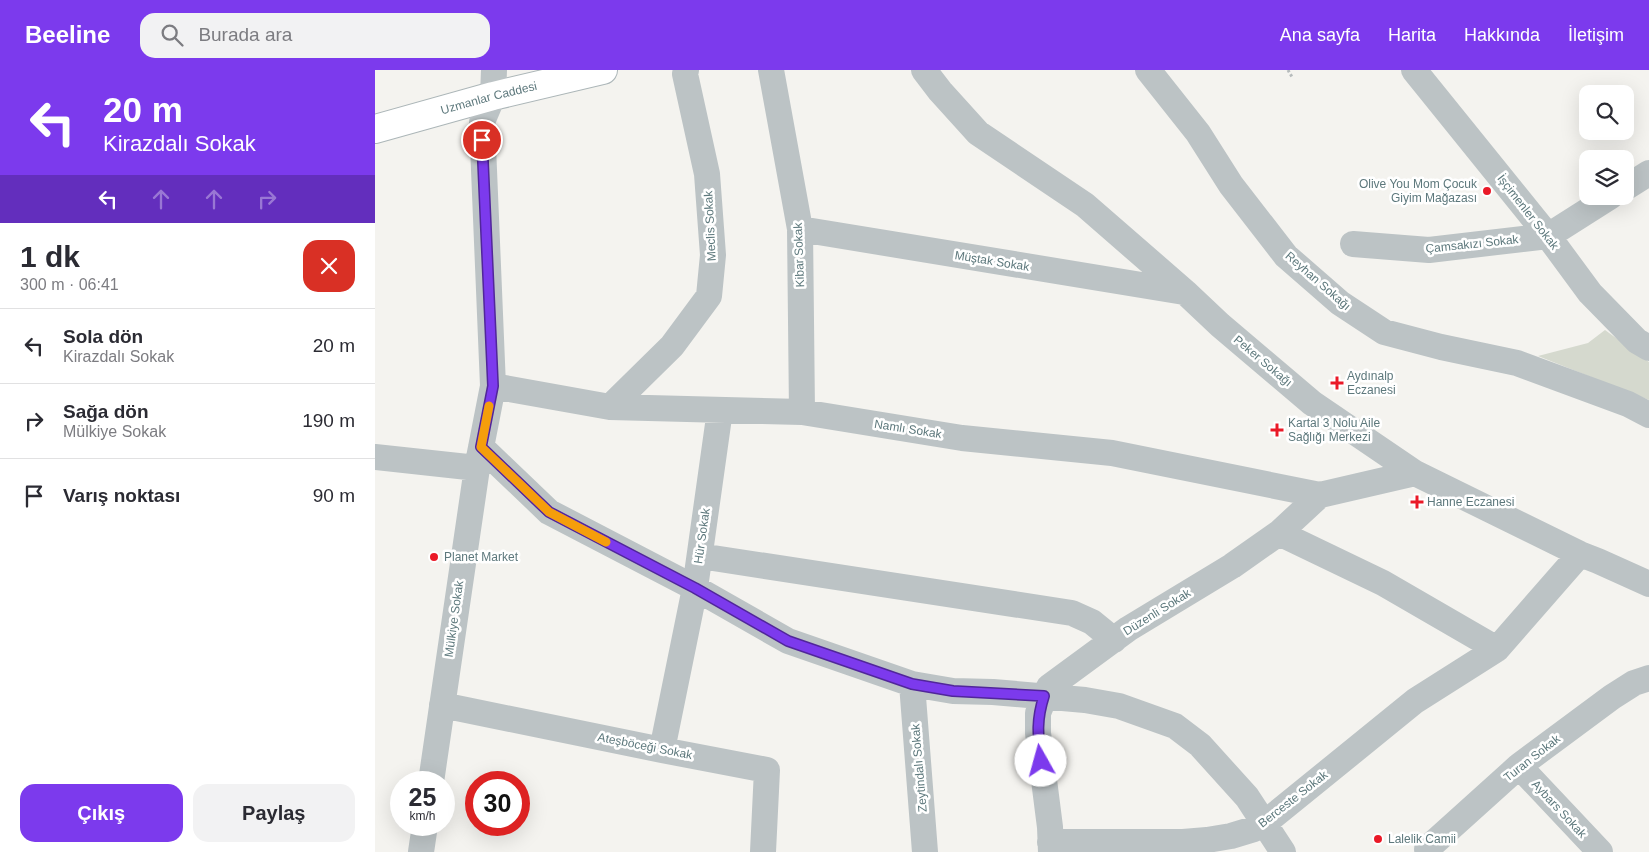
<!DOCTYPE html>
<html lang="tr">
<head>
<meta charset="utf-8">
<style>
	:root { --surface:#fff; --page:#f2f2f3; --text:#2b2b33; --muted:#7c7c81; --line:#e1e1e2; --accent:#7c3aed }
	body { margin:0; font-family:Arial,sans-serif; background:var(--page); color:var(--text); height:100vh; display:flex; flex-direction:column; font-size:19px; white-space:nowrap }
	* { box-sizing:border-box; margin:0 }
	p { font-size:16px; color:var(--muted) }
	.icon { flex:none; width:28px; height:28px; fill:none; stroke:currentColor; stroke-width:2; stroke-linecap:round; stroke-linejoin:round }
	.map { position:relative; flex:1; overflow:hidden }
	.details { display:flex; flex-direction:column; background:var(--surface); width:375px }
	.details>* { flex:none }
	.top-card { background:#7c3aed; color:#fff; overflow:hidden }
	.fabs { position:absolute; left:1204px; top:15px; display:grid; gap:10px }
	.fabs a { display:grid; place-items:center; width:55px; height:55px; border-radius:10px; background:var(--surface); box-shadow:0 5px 20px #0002; font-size:25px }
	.speed { position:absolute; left:15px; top:701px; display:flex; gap:10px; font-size:25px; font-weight:700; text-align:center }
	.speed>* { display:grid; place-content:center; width:65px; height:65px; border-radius:50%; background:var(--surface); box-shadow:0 5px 20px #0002; line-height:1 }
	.speed small { font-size:12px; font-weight:400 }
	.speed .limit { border:8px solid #d22; background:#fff; color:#111 }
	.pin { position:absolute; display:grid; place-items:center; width:42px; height:42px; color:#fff; margin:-21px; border:2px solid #fff; border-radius:50%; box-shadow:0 1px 5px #0007 }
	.me { position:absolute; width:55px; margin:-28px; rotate:353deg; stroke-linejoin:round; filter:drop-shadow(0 0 4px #0008) }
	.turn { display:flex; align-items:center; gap:18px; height:105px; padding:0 20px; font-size:22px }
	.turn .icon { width:65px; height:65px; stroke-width:2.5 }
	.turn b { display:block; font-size:35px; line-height:42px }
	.lanes { display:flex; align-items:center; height:48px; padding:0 20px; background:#0003; justify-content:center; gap:25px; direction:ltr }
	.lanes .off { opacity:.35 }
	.round { display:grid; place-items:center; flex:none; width:52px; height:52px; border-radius:15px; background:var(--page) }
	.overview { display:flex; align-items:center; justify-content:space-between; height:85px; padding:0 20px }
	h1 { font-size:30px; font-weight:700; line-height:38px }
	.action { display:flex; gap:10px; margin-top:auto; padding:10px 20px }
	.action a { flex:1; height:58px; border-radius:15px; background:var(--accent); color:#fff; font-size:20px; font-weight:700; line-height:58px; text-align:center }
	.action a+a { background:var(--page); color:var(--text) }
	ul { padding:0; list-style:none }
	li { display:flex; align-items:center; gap:15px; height:75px; padding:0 20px; border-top:1px solid var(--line) }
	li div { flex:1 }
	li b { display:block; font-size:19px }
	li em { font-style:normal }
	header { display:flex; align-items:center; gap:30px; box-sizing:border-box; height:70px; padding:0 25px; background:var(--accent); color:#fff }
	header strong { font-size:24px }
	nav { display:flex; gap:28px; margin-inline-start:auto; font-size:18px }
	.search { width:350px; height:45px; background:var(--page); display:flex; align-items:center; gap:12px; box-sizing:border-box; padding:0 18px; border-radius:15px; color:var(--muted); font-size:19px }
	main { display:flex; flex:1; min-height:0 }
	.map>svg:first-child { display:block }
	.green { fill:#d5d9ce }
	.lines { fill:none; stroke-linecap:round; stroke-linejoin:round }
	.secondary-casing { stroke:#acb6b8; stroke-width:30 }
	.path { stroke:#b6bbbc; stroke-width:3; stroke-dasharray:2.5 2.5; stroke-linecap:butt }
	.street { stroke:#bcc3c5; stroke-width:26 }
	.secondary { stroke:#fff; stroke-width:28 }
	.route-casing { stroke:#51269a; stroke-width:12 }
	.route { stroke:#7c3aed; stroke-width:9 }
	.slow { stroke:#f59e0b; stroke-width:9 }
	.poi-dot { fill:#ea1927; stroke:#fff; stroke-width:2 }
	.labels { text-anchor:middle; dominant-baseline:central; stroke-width:5; stroke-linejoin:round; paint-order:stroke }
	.street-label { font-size:12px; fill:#5d787c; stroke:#fff }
	.poi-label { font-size:12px; fill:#5d787c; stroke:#fff; text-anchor:start }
</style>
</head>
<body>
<header>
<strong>Beeline</strong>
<div class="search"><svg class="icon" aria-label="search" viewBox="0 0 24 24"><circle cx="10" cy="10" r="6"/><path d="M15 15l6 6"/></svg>Burada ara</div>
<nav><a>Ana sayfa</a><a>Harita</a><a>Hakkında</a><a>İletişim</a></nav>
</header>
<main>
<section class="details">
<div class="top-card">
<div class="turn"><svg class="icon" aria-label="left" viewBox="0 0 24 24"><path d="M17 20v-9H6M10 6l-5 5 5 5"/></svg><div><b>20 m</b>Kirazdalı Sokak</div></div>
<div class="lanes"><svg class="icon" aria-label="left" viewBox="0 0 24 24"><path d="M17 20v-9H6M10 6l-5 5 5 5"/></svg><svg class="icon off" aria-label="ahead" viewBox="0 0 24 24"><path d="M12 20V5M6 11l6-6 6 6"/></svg><svg class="icon off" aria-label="ahead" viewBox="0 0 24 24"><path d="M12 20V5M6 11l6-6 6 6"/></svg><svg class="icon off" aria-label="right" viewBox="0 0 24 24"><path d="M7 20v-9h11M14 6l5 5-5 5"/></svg></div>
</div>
<div class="overview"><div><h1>1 dk</h1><p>300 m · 06:41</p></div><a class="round" style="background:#d93025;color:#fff"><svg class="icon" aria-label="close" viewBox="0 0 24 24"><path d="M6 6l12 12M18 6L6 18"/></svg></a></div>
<ul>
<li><svg class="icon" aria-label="left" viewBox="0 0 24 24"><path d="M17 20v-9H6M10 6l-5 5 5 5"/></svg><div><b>Sola dön</b><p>Kirazdalı Sokak</p></div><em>20 m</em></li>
<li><svg class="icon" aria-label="right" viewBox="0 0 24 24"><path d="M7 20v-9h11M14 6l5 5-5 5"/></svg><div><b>Sağa dön</b><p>Mülkiye Sokak</p></div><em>190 m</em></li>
<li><svg class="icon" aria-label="arrive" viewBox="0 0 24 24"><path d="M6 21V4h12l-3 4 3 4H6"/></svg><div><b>Varış noktası</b></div><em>90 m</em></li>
</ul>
<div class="action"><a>Çıkış</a><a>Paylaş</a></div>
</section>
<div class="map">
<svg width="1274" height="782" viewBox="0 0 1274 782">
	<rect width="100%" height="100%" fill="#f4f3ef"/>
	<!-- green -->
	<path class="green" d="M 1230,260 L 1274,292 L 1274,330 L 1163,286 L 1213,273 Z"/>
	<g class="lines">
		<defs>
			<g id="secondary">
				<path id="s1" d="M 0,59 L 118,26 L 228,0"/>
			</g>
		</defs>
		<!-- secondary casing -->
		<use href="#secondary" class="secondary-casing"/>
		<!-- path -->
		<path class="path" d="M 913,0 L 917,7"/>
		<!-- street -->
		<path class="street" d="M 396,0 L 425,159 L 427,342
			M 549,0 L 565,21 L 603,63 L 710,135 L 810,222 L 845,255 L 937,333 L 1040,403 L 1205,484 L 1223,491 L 1274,514
			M 773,0 L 823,63 L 856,115 L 911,186 L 965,233 L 1009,262 L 1066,277 L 1142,293 L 1253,334 L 1274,345
			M 1039,0 L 1173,166 L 1215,223 L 1262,271 L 1274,278
			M 1250,118 L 1274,103
			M 425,159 L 809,222
			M 978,174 L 1054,180 L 1173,166 L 1236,126
			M 118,316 L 235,337 L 427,342 L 587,368 L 737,383 L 945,425
			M 235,337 L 297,276 L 334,226 L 338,185 L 332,104 L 310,4 L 311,0
			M 106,377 L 174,442 L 320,518 L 413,571 L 537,614 L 578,621 L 618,622 L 710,630 L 744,636 L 800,656 L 825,675 L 872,727 L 908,782
			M 0,387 L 102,398
			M 904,463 L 1008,513 L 1122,579
			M 325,486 L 697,543 L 717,552 L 739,570
			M 537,614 L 550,782
			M 67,635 L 287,680 L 392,700 L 388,782
			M 287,680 L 320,518 L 345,340
			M 1144,696 L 1225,782
			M 56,712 L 102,398 L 118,316 L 107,52 L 118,26 L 119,0
			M 675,772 L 808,772 L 832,770 L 856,766 L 879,759 L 896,748 L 1040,631 L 1122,579 L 1205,484
			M 46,782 L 50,755
			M 676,782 L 675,757 L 663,663 L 663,643 L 674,617 L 753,559 L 857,496 L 904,463 L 945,425 L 1040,403
			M 1055,782 L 1052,779 L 1144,696 L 1237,627 L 1259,613 L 1274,608"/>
		<!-- secondary -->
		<use href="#secondary" class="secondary"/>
	</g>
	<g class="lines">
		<defs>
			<path id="route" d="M 107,70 L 118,316 L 106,377 L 174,442 L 320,518 L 413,571 L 537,614 L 578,621 L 669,626 C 661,651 663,665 666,691"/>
		</defs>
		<!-- route casing -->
		<use href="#route" class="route-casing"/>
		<!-- route -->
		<use href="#route" class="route"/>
		<!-- slow -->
		<path class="slow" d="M 114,336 L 106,377 L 174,442 L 231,472"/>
	</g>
	<!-- markers -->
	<g class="poi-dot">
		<circle cx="1112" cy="121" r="5"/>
		<path d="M959.5 305.5h5v5h5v5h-5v5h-5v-5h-5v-5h5z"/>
		<path d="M899.5 352.5h5v5h5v5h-5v5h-5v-5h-5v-5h5z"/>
		<path d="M1039.5 424.5h5v5h5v5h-5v5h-5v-5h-5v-5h5z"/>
		<circle cx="59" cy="487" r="5"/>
		<circle cx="1003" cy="769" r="5"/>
	</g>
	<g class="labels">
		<!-- street labels -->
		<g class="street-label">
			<text stroke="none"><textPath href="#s1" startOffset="118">Uzmanlar Caddesi</textPath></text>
			<text transform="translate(1153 142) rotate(52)">İşçimenler Sokak</text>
			<text transform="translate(335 156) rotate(-93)">Meclis Sokak</text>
			<text transform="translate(1097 174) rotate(-6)">Çamsakızı Sokak</text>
			<text transform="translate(424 185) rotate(-92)">Kibar Sokak</text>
			<text transform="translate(617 191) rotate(9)">Müştak Sokak</text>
			<text transform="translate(943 211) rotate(41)">Reyhan Sokağı</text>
			<text transform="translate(888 291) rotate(40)">Peker Sokağı</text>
			<text transform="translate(533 359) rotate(9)">Namlı Sokak</text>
			<text transform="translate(327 466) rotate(-82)">Hür Sokak</text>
			<text transform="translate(782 542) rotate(-32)">Düzenli Sokak</text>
			<text transform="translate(79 549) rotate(-82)">Mülkiye Sokak</text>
			<text transform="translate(270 676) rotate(11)">Ateşböceği Sokak</text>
			<text transform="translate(1157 688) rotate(-38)">Turan Sokak</text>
			<text transform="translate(544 698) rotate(-95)">Zeytindalı Sokak</text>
			<text transform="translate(918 729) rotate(-38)">Berceste Sokak</text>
			<text transform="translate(1184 739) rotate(47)">Aybars Sokak</text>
		</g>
		<!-- poi labels -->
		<g class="poi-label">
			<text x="1102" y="114" text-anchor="end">Olive You Mom Çocuk<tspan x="1102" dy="14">Giyim Mağazası</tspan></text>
			<text x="972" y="306">Aydınalp<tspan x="972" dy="14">Eczanesi</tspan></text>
			<text x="913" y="353">Kartal 3 Nolu Aile<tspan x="913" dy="14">Sağlığı Merkezi</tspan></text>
			<text x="1052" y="432">Hanne Eczanesi</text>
			<text x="69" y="487">Planet Market</text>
			<text x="1013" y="769">Lalelik Camii</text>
		</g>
	</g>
</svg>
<div class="fabs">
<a><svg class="icon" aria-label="search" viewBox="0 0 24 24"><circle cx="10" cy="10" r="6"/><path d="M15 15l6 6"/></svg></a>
<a><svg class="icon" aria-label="layers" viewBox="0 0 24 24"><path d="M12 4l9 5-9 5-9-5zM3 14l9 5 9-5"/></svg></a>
</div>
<div class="speed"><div>25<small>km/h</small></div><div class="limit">30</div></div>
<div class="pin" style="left:107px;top:70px;background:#d93025"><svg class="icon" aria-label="arrive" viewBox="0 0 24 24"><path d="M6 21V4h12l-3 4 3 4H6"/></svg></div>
<svg class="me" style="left:666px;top:691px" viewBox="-20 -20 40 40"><circle r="19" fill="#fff"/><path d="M0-13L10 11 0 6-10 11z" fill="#7c3aed"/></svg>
</div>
</main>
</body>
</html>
